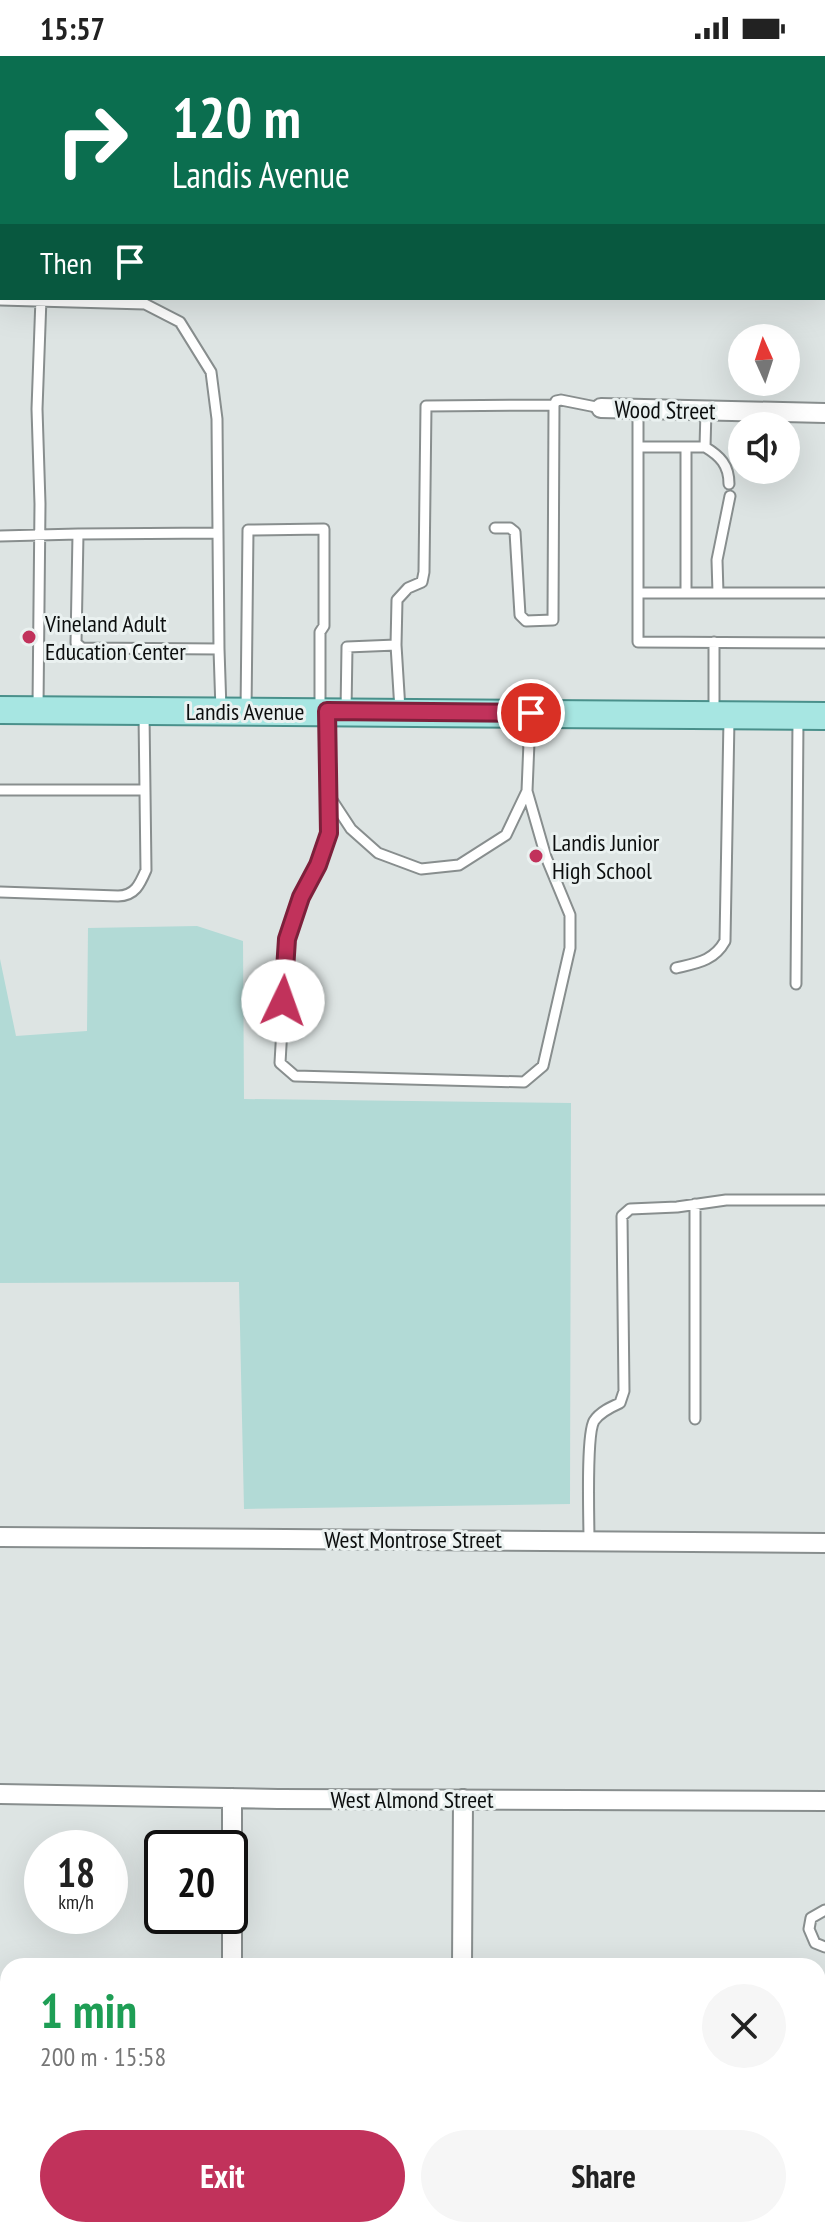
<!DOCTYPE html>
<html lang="en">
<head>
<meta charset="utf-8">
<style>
	:root { --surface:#fff; --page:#f6f6f6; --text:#222; --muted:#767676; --accent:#c1325b }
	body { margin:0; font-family:"PT Sans Narrow",sans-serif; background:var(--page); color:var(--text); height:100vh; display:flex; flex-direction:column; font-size:30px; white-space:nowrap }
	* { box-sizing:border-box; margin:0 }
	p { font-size:26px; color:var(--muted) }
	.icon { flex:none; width:44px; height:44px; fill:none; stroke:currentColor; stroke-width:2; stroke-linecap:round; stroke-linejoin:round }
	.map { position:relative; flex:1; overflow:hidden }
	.sheet { position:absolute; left:0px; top:1902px; width:826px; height:280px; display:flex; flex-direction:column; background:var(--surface); border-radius:24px 24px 0 0; box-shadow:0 8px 32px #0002 }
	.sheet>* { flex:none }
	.hud { position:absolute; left:0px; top:0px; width:826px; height:244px; box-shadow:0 8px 32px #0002; background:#0b6e4f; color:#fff; overflow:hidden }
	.needle { width:52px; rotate:357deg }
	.fabs { position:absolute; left:728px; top:268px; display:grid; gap:16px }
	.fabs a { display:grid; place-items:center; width:72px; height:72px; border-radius:50%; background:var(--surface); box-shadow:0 8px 32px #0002; font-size:40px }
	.speed { position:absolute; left:24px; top:1774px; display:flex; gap:16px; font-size:40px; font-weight:700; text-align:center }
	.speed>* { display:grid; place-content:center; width:104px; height:104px; border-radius:50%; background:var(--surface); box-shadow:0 8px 32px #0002; line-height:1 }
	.speed small { font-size:20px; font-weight:400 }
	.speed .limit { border:4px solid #111; border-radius:12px; background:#fff; color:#111 }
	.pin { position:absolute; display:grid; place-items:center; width:68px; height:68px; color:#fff; margin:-34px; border:4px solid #fff; border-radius:50%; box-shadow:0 2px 8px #0007 }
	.me { position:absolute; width:88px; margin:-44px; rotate:3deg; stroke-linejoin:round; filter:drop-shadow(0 0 6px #0008) }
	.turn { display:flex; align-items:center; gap:28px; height:168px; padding:0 40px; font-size:36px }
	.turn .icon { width:104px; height:104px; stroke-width:2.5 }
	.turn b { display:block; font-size:56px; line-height:68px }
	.then { display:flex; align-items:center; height:76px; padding:0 40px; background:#0003; gap:16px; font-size:30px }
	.round { display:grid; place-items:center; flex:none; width:84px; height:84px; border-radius:42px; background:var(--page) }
	.summary { display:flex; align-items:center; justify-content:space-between; height:136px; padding:0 40px }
	h1 { font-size:48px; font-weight:700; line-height:60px; color:#1e9e55 }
	.button { display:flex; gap:16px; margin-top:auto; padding:16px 40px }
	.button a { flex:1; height:92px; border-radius:48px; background:var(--accent); color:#fff; font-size:32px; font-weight:700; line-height:92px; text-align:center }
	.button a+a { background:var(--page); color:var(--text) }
	.status { display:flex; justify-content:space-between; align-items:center; height:56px; padding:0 40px; background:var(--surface); direction:ltr }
	.status svg { height:22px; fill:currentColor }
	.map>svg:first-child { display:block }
	.green { fill:#b2dad6 }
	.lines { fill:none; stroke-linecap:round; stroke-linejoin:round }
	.lane-casing { stroke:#888e8e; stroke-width:13 }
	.street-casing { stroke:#888e8e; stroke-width:22 }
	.primary-casing { stroke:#4a908b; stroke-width:30 }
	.lane { stroke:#fff; stroke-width:9 }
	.street { stroke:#fff; stroke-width:18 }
	.primary { stroke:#a7e6e2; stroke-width:26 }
	.route-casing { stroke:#7d203b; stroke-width:20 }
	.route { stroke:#c1325b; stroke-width:14 }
	.poi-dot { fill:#c1325b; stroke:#eaf1f0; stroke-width:3 }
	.labels { text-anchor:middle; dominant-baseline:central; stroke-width:6; stroke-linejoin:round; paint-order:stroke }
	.street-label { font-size:24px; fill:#0c0e0e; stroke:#eaf1f0 }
	.poi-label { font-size:24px; fill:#0c0e0e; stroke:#eaf1f0; text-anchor:start }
</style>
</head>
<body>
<div class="status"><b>15:57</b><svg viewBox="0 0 49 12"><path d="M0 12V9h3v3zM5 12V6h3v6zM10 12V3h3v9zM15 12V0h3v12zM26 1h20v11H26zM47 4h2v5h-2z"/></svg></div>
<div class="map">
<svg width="825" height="2182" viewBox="0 0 825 2182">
	<rect width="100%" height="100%" fill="#dde4e3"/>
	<!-- green -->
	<path class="green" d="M 197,870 L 243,885 L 244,1043 L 571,1047 L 570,1448 L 244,1453 L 239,1226 L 0,1227 L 0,903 L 16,980 L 87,975 L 88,872 Z"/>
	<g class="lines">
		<defs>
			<path id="lane" d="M 288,0 L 288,2
				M 576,2 L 576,0
				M 824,117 L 825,117
				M 0,133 L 2,133
				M 0,244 L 145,248 L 180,266 L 211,316 L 217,363 L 219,593 L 82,592 L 76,587 L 78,478 L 218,477
				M 638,353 L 638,586 L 825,587
				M 638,391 L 705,391 L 706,354
				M 686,391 L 686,537
				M 705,391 C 720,400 729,409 729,428
				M 495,472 L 510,472 L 515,476 L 520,559 L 526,565 L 553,564 L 554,349 L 556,345 L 561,344 L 601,352
				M 0,480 L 78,478
				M 638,537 L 825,537
				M 718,537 L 717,504 L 730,440
				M 714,586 L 714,655
				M 396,589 L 400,654
				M 219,593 L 221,654
				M 38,651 L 40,448 L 37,353 L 41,242
				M 246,655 L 248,474 L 324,473 L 324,570 L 320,576 L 320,652
				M 346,655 L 347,591 L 396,589 L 397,544 L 408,532 L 422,526 L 424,516 L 426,350 L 554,349
				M 327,659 L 329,777 L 318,809 L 301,841 L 287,883 L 280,1007 L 295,1020 L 524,1026 L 543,1010 L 570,892 L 570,859 L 546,801 L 527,735 L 530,662
				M 0,734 L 145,734
				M 328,738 L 351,773 L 378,797 L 421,813 L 459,809 L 506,779 L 527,735
				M 0,836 L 118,840 C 135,840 140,828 146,814 L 144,658
				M 676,912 C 697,907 714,905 725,885 L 729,663
				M 796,928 L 798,663
				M 695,1363 L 695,1148
				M 589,1484 C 589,1463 586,1379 594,1365 C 600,1356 611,1351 620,1347 L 624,1335 L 622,1160 L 630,1153 L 677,1151 L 726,1144 L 825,1144
				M 825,1854 L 811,1862 L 809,1873 L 815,1887 L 825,1891"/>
			<path id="street" d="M 601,352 L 825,357
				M 0,1481 L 825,1487
				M 0,1738 L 278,1743 L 825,1745
				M 232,1910 L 232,1742
				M 462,1910 L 463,1743
				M 228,2182 L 228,2174"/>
			<path id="primary" d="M 0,654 L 825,660"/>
		</defs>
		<!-- lane casing -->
		<use href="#lane" class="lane-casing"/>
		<!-- street casing -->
		<use href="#street" class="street-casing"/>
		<!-- primary casing -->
		<use href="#primary" class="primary-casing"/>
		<!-- lane -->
		<use href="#lane" class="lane"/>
		<!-- street -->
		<use href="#street" class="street"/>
		<!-- primary -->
		<use href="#primary" class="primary"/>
	</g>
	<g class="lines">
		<defs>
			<path id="route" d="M 283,945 L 287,883 L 301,841 L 318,809 L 329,777 L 327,655 L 531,657"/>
		</defs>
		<!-- route casing -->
		<use href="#route" class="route-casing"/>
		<!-- route -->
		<use href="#route" class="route"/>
	</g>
	<!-- markers -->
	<g class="poi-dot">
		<circle cx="29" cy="581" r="8"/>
		<circle cx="536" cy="800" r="8"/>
	</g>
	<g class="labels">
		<!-- street labels -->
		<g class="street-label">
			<text transform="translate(665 354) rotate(1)">Wood Street</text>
			<text x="245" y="655">Landis Avenue</text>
			<text x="413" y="1483">West Montrose Street</text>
			<text x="412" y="1743">West Almond Street</text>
		</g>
		<!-- poi labels -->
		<g class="poi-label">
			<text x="45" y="567">Vineland Adult<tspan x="45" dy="28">Education Center</tspan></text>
			<text x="552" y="786">Landis Junior<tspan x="552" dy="28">High School</tspan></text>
		</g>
	</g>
</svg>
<div class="fabs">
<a><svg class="needle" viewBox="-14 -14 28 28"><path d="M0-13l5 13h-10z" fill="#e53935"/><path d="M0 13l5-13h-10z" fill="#767676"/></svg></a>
<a><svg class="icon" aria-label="sound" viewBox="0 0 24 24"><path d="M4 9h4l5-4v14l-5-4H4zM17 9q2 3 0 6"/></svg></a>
</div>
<div class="speed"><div>18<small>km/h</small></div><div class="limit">20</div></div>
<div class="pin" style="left:531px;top:657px;background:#d93025"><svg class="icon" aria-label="arrive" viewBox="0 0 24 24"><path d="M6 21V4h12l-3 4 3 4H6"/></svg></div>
<svg class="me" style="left:283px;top:945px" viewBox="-20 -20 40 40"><circle r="19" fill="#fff"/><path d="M0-13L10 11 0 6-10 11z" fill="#c1325b"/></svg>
<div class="hud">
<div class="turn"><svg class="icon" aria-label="right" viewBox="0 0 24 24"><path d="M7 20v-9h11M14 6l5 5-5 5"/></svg><div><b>120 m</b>Landis Avenue</div></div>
<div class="then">Then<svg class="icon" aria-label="arrive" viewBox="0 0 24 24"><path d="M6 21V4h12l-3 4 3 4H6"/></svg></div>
</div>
<section class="sheet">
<div class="summary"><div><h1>1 min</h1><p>200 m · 15:58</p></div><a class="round"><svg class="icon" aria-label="close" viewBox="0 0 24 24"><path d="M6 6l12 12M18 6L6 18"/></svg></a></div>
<div class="button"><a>Exit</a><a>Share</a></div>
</section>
</div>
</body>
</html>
